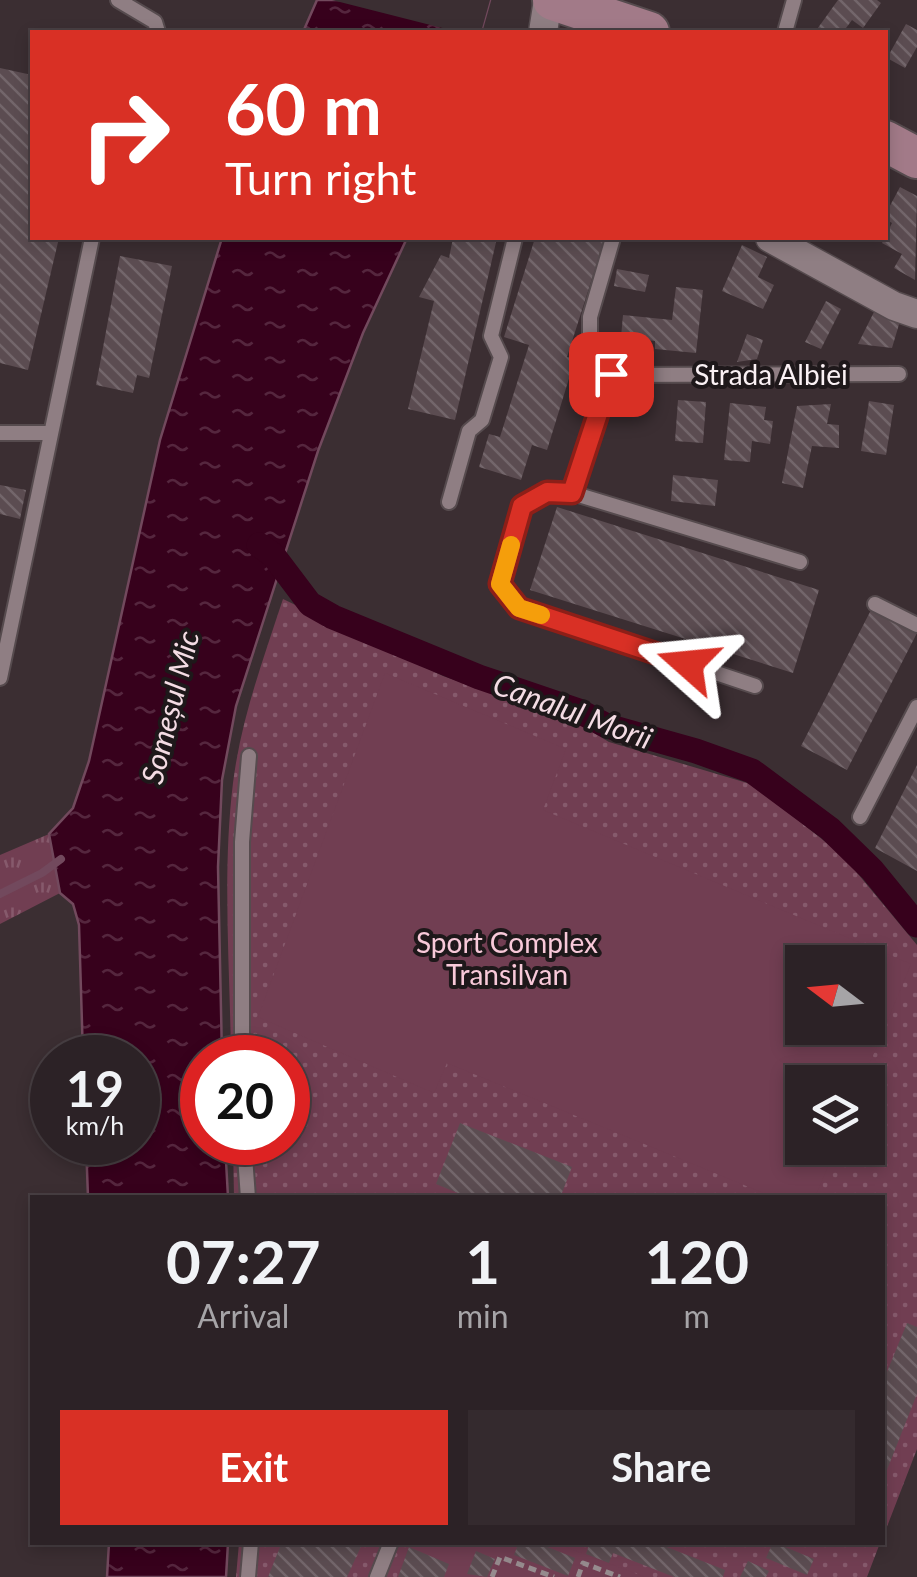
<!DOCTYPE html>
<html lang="en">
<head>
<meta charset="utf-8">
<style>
	:root { --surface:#2c2226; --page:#342a2e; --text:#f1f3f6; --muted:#a6a4a7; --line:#483f43; --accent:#d93025 }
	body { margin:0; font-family:Lato,sans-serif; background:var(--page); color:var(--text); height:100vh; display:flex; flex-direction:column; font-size:38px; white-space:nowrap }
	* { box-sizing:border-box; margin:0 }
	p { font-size:32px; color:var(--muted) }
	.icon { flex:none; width:55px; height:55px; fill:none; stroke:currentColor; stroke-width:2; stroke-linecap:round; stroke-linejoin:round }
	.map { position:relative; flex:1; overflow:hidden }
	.drawer { position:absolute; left:30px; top:1195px; width:855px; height:350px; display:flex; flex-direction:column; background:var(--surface); border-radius:0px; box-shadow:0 5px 15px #0003,0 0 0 2px var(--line) }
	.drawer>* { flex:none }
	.top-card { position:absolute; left:30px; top:30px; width:858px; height:210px; border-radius:0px; box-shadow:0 5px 15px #0003,0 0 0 2px var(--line); background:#d93025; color:#fff; overflow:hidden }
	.needle { width:65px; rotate:286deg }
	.tools { position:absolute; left:785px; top:945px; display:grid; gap:20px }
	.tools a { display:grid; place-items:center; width:100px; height:100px; border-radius:0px; background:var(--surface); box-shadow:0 5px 15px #0003,0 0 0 2px var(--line); font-size:50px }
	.speed { position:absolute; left:30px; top:1035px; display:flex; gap:20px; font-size:50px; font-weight:700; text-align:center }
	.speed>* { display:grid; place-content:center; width:130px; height:130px; border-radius:50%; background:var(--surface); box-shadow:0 5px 15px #0003,0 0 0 2px var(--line); line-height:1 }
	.speed small { font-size:25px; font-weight:400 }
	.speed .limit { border:15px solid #d22; background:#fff; color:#111 }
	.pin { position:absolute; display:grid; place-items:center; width:85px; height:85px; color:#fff; margin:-42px; border-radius:20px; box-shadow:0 5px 15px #0006 }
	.me { position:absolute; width:110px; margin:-55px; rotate:288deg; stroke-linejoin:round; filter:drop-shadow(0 0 8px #0008) }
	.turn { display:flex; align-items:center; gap:35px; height:210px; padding:0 30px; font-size:45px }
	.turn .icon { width:130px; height:130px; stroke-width:2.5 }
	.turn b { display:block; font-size:70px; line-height:85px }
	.eta { display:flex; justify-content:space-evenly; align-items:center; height:170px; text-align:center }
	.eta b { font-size:60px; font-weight:700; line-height:70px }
	.primary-button { display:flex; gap:20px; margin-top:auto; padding:20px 30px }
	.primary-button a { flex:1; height:115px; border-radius:0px; background:var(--accent); color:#fff; font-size:40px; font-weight:700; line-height:115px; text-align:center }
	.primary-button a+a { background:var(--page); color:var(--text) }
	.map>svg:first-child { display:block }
	.grass { fill:url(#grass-tufts) }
	.park { fill:url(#park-dots); fill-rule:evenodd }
	.pitch { fill:#713e52; fill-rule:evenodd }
	.water { fill:url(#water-ripples); stroke:#72495d; stroke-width:2.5 }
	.pier { fill:#3b2e32 }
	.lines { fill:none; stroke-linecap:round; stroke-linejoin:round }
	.stream { stroke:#72495d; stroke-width:8 }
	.canal { stroke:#37011c; stroke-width:25 }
	.building { fill:url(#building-back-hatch) }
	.service-casing { stroke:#564b4e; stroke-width:18 }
	.minor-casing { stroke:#564b4e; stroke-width:31 }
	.secondary-casing { stroke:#564b4e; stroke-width:44 }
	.path { stroke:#968b8e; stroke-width:5; stroke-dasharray:8 5; stroke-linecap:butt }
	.service { stroke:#8f7e83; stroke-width:14 }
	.minor { stroke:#8f7e83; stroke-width:28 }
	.secondary { stroke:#a27a88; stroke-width:40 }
	.route-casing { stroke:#8d1f18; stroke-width:25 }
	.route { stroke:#d93025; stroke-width:18 }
	.slow { stroke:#f59e0b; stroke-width:18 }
	.labels { text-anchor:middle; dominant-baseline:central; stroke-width:8; stroke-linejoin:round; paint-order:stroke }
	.street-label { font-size:28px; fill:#faf1f4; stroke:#1e181a }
	.park-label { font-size:28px; fill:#f8c9d9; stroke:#1e181a }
	.water-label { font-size:30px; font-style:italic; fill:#f4dce4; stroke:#1e181a }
</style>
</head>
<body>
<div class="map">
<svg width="917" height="1577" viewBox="0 0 917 1577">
	<defs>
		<pattern id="grass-tufts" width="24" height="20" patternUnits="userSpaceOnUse" patternTransform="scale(2.5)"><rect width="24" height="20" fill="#713e52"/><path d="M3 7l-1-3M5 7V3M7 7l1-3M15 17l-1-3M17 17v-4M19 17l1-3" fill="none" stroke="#865a6c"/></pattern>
		<pattern id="park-dots" width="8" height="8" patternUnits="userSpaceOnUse" patternTransform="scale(2.5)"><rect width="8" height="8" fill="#713e52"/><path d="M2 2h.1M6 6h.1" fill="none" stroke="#865a6c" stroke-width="1.8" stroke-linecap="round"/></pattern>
		<pattern id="water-ripples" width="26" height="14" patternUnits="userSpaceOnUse" patternTransform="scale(2.5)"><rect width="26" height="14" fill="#37011c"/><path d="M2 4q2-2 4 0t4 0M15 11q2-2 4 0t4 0" fill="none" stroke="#55263e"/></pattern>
		<pattern id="building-back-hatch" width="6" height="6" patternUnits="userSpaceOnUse" patternTransform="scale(2.5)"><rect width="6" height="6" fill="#5b4c51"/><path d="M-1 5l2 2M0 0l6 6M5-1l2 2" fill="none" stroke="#73666b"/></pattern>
	</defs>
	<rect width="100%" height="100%" fill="#3b2e32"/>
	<!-- grass -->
	<path class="grass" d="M 49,834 L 60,893 L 0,924 L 0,855 Z"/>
	<!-- park -->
	<path class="park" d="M 283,599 L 443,676 L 577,723 L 609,742 L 754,785 L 843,856 L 917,945 L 917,1449 L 883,1537 L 882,1198 L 234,1197 L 233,1143 L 288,1142 L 288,1058 L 231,1058 C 230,967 222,873 233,783 C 241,719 263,660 283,599 ZM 802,962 L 868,962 L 868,1028 L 802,1028 ZM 802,1082 L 868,1082 L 868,1148 L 802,1148 Z
		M 239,1543 L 880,1543 L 867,1577 L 236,1577 Z"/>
	<!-- pitch -->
	<path class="pitch" d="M 385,673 L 566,749 L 543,810 L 911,964 L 862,1082 L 802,1082 L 802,1148 L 836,1148 L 815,1197 L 773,1197 L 447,1063 L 434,1093 L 258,1017 ZM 868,962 L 868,1028 L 802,1028 L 802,962 Z
		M 411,1542 L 555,1543 L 645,1577 L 397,1577 Z"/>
	<!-- water -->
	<path class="water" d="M 317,0 L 490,0 L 481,32 L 303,32 Z
		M 222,238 L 407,238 L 363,333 L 318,451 L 236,706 L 222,780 L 218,867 L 222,1057 L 202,1058 L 202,1142 L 225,1143 L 228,1197 L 88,1197 L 86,1143 L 138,1142 L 138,1058 L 83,1057 L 79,925 L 73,904 L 60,893 L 49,834 L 73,808 L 89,761 L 160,440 Z
		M 109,1543 L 228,1543 L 226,1577 L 107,1577 Z"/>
	<!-- pier -->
	<path class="pier" d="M 332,0 L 490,0 L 481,32 L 458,32 Z"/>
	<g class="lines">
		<!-- stream -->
		<path class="stream" d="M 0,894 L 42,873 L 61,859"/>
		<!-- canal -->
		<path class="canal" d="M 259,545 L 273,555 L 310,604 L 333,617 L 479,677 L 579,711 L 607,726 L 696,751 L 752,771 L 830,829 L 872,870 L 917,925"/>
	</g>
	<!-- building -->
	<path class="building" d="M 838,0 L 877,0 L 881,3 L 863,28 L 852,20 L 843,32 L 815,32 Z
		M 906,24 L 917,30 L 917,47 L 905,68 L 887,58 Z
		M 0,68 L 32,75 L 32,238 L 59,238 L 28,370 L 0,363 Z
		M 900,187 L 917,196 L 915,280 L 894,268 L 902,254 L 882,243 L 892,223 L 885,219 L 885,215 Z
		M 453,238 L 497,238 L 455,420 L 408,409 L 434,301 L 419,297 L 441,255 L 449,258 Z
		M 535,238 L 605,238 L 567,357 L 575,359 L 547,450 L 532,445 L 521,480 L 479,467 L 489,434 L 500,437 L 529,345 L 504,337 Z
		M 742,245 L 767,257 L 758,277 L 774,285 L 763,309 L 722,291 Z
		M 120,256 L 172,266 L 149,378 L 137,375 L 133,393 L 96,385 Z
		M 617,269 L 649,275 L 645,292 L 614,286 Z
		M 676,287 L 703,290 L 696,353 L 655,349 L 655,341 L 621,337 L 623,315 L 672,320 Z
		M 826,301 L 841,309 L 821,349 L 805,342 Z
		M 875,310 L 900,321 L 892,348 L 858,344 Z
		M 747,334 L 763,340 L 757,359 L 737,362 Z
		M 678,400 L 706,402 L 703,443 L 675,441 Z
		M 869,401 L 894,405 L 886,455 L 861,451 Z
		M 730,403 L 766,407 L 764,420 L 773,421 L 770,444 L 752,441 L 750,462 L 724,460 Z
		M 831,404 L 827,424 L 839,425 L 839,448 L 812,446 L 803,488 L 782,483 L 797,406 Z
		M 673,475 L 718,480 L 715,506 L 671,501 Z
		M 0,485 L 26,490 L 20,519 L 0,514 Z
		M 557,507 L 819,590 L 793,673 L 530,590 Z
		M 872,608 L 917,633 L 847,770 L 801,746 Z
		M 917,765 L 917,871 L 875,848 Z
		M 460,1123 L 572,1167 L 560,1198 L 470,1198 L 436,1184 Z
		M 907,1323 L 917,1327 L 917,1394 L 883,1480 L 882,1384 Z
		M 282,1542 L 363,1542 L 347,1577 L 268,1577 Z
		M 519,1542 L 535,1542 L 575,1558 L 568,1576 L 514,1555 Z
		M 590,1542 L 654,1542 L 725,1570 L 723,1577 L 674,1577 L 613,1553 L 609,1563 L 586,1554 Z
		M 773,1542 L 814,1559 L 807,1575 L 766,1558 Z
		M 409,1547 L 449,1564 L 444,1577 L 398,1577 Z
		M 476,1551 L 495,1559 L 487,1577 L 467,1574 Z
		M 748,1561 L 769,1571 L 766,1577 L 740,1577 Z"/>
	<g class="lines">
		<defs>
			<path id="service" d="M 118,0 L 155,22 L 158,32
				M 785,32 L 794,0
				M 613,238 L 590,317 L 590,349 L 611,375 L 899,374
				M 0,433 L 51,433
				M 572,493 L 611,375
				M 449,502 L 469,431 L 482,420 L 501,357 L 491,336 L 515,238
				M 875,604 L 917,625
				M 0,678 L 92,238
				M 755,686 L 519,607 L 500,584 L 522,506 L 547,493 L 572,493 L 800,562
				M 860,817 L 917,707
				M 242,1058 L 242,842 L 249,756
				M 244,1142 L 248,1198
				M 248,1577 L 251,1542
				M 377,1577 L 391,1542"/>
			<path id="minor" d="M 543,32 L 548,0
				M 770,238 L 894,306 L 917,314"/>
			<path id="secondary" d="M 553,0 L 649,32
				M 885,141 L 917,158"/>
		</defs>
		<!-- service casing -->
		<use href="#service" class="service-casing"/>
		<!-- minor casing -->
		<use href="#minor" class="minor-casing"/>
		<!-- secondary casing -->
		<use href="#secondary" class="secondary-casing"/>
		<!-- path -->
		<path class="path" d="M 492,1577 L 500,1557 L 554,1577
			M 578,1577 L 583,1563 L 620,1577"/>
		<!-- service -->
		<use href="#service" class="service"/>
		<!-- minor -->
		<use href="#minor" class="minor"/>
		<!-- secondary -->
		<use href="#secondary" class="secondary"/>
	</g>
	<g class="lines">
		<defs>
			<path id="route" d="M 611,374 L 572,493 L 547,492 L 522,506 L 500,584 L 519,608 L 688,664"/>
		</defs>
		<!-- route casing -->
		<use href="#route" class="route-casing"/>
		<!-- route -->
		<use href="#route" class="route"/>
		<!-- slow -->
		<path class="slow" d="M 511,545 L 500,584 L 519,608 L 541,615"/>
	</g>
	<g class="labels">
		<!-- street labels -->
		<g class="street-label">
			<text x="771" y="374">Strada Albiei</text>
		</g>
		<!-- park labels -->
		<g class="park-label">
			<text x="507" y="942">Sport Complex<tspan x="507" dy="32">Transilvan</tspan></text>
		</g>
		<!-- water labels -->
		<g class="water-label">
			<text transform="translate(169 707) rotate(-76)">Someșul Mic</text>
			<text transform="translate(573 710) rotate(20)">Canalul Morii</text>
		</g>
	</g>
</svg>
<div class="tools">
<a><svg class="needle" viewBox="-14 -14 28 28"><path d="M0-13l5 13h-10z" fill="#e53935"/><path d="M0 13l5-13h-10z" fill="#a6a4a7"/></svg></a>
<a><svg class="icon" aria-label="layers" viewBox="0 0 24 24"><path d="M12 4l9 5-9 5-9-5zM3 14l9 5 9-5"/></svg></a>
</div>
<div class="speed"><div>19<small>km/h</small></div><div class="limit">20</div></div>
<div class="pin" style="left:611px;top:374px;background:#d93025"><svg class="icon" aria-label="arrive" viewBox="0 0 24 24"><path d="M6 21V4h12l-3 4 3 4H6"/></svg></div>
<svg class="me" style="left:688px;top:664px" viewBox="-20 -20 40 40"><path d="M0-17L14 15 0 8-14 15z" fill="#d93025" stroke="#fff" stroke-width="4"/></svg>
<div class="top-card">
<div class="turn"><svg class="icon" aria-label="right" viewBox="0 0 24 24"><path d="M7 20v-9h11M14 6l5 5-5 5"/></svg><div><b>60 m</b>Turn right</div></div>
</div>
<section class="drawer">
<div class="eta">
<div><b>07:27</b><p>Arrival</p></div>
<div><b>1</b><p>min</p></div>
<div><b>120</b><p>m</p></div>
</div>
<div class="primary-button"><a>Exit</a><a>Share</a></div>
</section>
</div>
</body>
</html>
